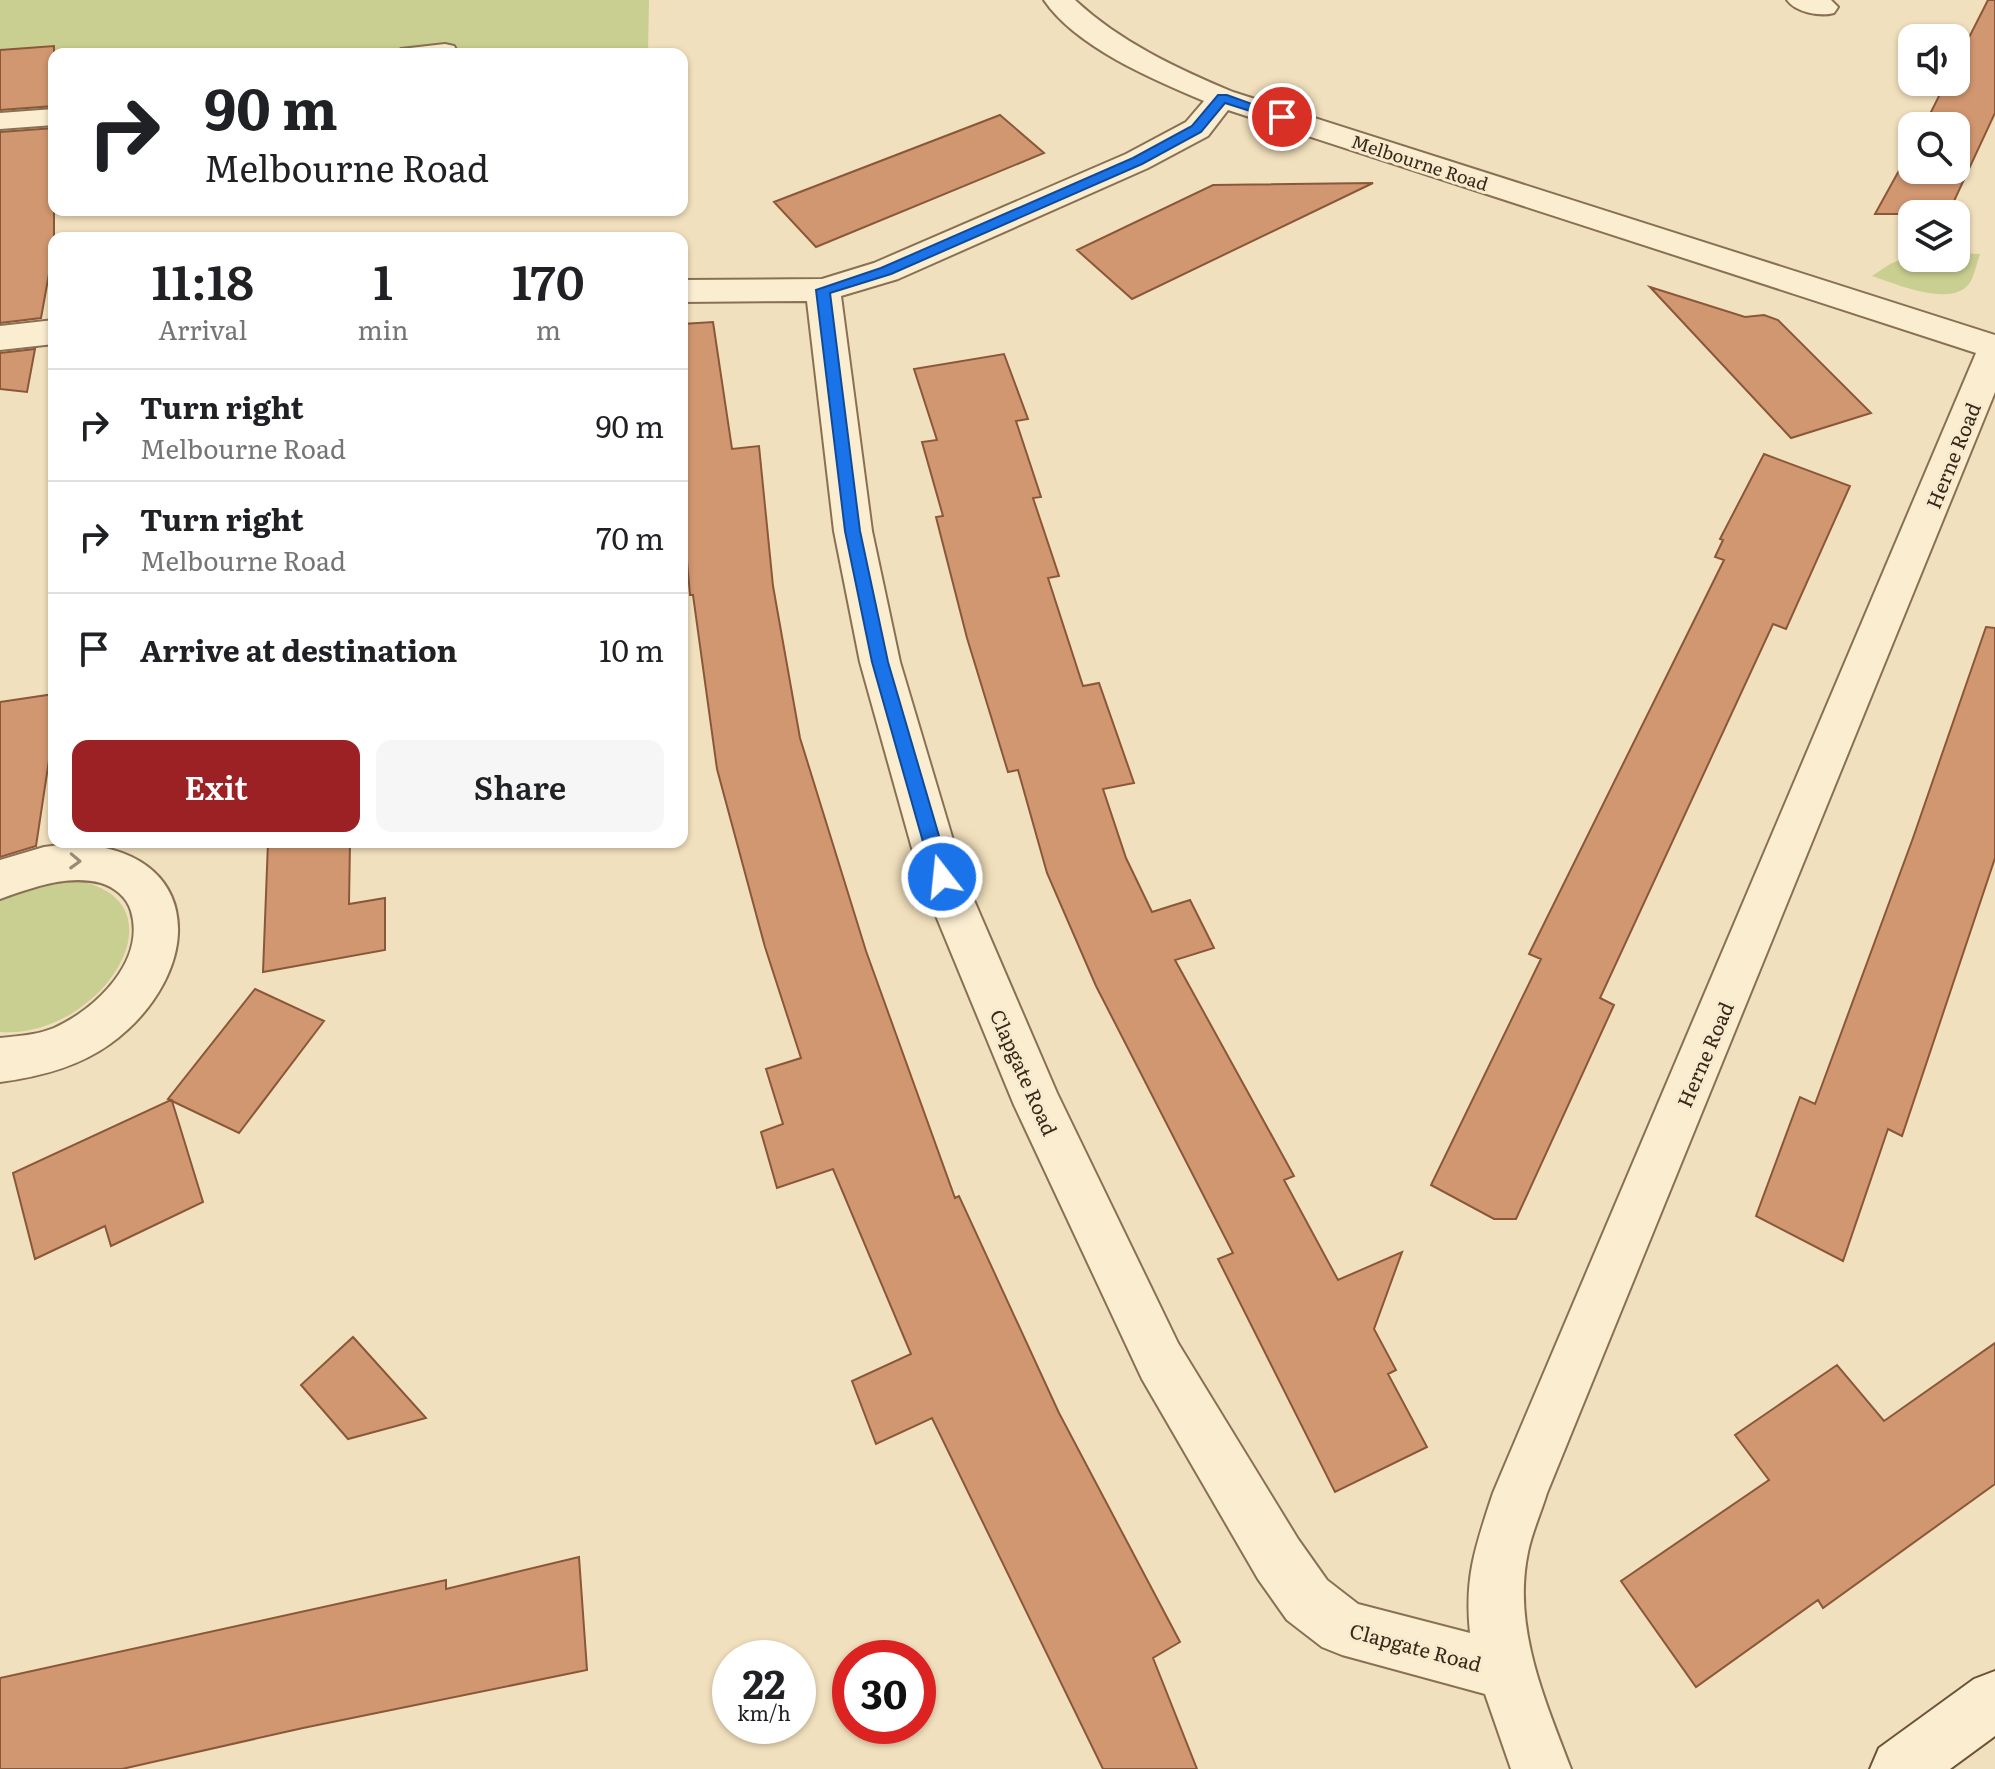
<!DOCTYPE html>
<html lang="en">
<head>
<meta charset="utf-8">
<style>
	:root { --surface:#fff; --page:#f6f6f6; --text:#202124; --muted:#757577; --line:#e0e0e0; --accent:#9c2124 }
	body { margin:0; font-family:Literata,serif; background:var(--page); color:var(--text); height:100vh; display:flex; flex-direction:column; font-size:30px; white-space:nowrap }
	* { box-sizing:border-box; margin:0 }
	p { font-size:26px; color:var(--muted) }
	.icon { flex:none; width:44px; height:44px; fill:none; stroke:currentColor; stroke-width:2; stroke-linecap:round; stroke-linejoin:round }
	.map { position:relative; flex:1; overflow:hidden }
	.drawer { position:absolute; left:48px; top:232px; width:640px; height:616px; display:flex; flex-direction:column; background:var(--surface); border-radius:16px; box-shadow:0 2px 6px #0004 }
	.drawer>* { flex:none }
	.top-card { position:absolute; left:48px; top:48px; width:640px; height:168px; border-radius:16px; box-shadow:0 2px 6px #0004; background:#fff; color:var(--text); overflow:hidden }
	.controls { position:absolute; left:1898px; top:24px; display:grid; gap:16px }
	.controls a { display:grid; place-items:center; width:72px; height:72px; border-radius:16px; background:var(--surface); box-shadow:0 2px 6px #0004; font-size:40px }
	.speed { position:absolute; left:712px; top:1640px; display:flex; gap:16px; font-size:40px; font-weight:700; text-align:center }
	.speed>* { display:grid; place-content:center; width:104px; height:104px; border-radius:50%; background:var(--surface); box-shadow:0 2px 6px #0004; line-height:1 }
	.speed small { font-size:20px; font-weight:400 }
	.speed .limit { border:12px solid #d22; background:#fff; color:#111 }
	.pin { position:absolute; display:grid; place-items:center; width:68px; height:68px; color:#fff; margin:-34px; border:4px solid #fff; border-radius:50%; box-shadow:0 2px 8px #0007 }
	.me { position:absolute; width:88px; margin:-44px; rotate:344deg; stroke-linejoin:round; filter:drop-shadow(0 0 6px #0008) }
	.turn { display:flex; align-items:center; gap:28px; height:168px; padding:0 24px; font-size:36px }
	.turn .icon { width:104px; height:104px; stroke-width:2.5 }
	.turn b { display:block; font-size:56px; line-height:68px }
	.eta { display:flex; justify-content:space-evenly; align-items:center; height:136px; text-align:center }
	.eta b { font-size:48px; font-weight:600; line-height:56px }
	.action { display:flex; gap:16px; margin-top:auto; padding:16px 24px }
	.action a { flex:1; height:92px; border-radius:16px; background:var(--accent); color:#fff; font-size:32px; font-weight:600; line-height:92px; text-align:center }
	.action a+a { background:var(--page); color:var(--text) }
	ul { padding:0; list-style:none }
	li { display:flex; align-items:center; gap:24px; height:112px; padding:0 24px; border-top:2px solid var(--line) }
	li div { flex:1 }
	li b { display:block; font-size:30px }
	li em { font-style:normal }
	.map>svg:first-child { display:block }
	.green { fill:#c9cf90 }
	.building { fill:#d19770; stroke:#8a5839; stroke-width:2 }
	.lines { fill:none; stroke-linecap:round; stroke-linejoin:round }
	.lane-casing { stroke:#897055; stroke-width:4 }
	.street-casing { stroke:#897055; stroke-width:4 }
	.secondary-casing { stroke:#6b5138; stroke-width:4 }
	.lane { fill:#fbedd0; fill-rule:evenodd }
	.street { fill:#fbedd0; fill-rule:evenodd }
	.secondary { fill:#fbedd0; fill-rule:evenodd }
	.oneway { stroke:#9a8a76 }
	.route { fill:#1a73e8; stroke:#114b97; stroke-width:2 }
	.labels { text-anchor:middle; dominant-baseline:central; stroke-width:6; stroke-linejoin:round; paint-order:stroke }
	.far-street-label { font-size:18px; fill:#38281b; stroke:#f8eacd }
	.street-label { font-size:20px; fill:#38281b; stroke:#f8eacd }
</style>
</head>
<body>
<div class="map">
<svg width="1995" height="1769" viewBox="0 0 1995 1769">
	<rect width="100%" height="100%" fill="#f1e0bd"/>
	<!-- green -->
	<path class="green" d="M 0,0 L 649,0 L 648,54 L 54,54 L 54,152 L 0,156 Z
		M 1956,253 L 1980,254 C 1977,263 1974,277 1969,284 C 1950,308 1894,283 1872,276 L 1890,264 L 1912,255 L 1912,258 L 1956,258 Z
		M 56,878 C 200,886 105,1040 0,1032 L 0,898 Z"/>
	<!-- building -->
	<path class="building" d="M 1988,0 L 1995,0 L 1995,113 L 1948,214 L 1875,214 L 1912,147 L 1912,170 L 1956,170 L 1956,126 L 1924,126 L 1946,82 L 1956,82 L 1956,63 Z
		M 54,46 L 54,106 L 0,110 L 0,50 Z
		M 1000,115 L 1044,153 L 816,247 L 774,202 Z
		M 54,128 L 54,246 L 41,318 L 0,323 L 0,132 Z
		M 1373,183 L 1132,299 L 1077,250 L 1213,185 Z
		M 1650,287 L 1745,317 L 1764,315 L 1778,320 L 1871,413 L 1791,438 Z
		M 713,322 L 732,449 L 759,446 L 773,586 L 800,738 L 866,951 L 955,1198 L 959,1196 L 1059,1413 L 1180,1642 L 1153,1658 L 1197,1769 L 1103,1769 L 932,1418 L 876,1444 L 852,1381 L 911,1354 L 833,1169 L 777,1188 L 761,1132 L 783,1124 L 766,1069 L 801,1058 L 765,947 L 717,769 L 693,595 L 690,595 L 686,549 L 682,549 L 682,324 Z
		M 35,349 L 27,392 L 0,389 L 0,353 Z
		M 1004,354 L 1028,419 L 1016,421 L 1041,497 L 1033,498 L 1059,576 L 1048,578 L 1083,686 L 1099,683 L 1134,783 L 1103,789 L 1126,858 L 1152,912 L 1190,900 L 1214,948 L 1175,960 L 1294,1176 L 1284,1180 L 1338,1280 L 1402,1252 L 1374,1329 L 1396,1370 L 1388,1374 L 1427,1447 L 1335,1492 L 1218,1259 L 1233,1253 L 1096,986 L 1047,873 L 1018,770 L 1008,772 L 967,638 L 936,517 L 943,516 L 922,442 L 937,440 L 914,369 Z
		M 1764,454 L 1850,486 L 1786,629 L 1773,624 L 1600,998 L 1614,1005 L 1516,1219 L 1494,1219 L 1431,1185 L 1541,959 L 1529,954 L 1724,560 L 1715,557 L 1723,540 L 1720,539 Z
		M 1986,627 L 1995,628 L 1995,858 L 1902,1136 L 1888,1129 L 1843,1261 L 1756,1216 L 1800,1097 L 1815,1104 L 1913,838 Z
		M 54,694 L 54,727 L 36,846 L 0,857 L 0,702 Z
		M 268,842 L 350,842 L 349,904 L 385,898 L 385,950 L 263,972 Z
		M 255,989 L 324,1021 L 239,1133 L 172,1101 L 203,1202 L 111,1246 L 105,1226 L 35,1259 L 13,1173 L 171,1100 L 168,1099 Z
		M 353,1337 L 426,1418 L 348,1439 L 301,1385 Z
		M 1995,1343 L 1995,1484 L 1823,1608 L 1818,1600 L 1696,1687 L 1621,1581 L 1769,1480 L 1735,1435 L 1837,1365 L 1884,1421 Z
		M 579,1557 L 587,1670 L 303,1728 L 122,1769 L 0,1769 L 0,1678 L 446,1580 L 446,1589 Z"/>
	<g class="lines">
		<defs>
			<path id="lane" d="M 445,44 L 454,46 L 457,51 L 455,54 L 398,54 L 401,49 Z
				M 54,109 L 54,125 L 0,129 L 0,113 Z"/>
			<path id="street" d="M 1044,0 L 1075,0 C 1120,42 1176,68 1233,92 L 1995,335 L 1995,392 L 1547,1493 C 1541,1513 1532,1532 1528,1552 C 1512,1627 1545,1700 1571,1769 L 1511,1769 L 1485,1694 L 1342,1655 L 1322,1647 L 1287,1620 L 1258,1579 L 1142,1379 L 1014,1105 L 920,877 L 860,662 L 834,531 L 807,301 L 682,302 L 682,280 L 822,279 L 874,263 L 1126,154 L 1186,122 L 1204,101 C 1152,79 1076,47 1044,0 ZM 1228,110 L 1976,353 L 1493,1493 C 1476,1545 1464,1577 1470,1633 L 1358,1604 L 1327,1580 L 1298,1539 L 1178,1343 L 1057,1093 L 964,877 L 900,662 L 872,531 L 841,296 L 898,279 L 1148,168 L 1208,136 Z
				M 1787,0 L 1831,0 L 1838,7 L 1834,13 C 1820,17 1795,12 1787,0 Z
				M 54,320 L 54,344 L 0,350 L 0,326 Z
				M 68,844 C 209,846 205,975 110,1044 C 78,1067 39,1077 0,1082 L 0,1038 C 18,1036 37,1035 54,1028 C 96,1009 146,961 131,911 C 127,897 114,887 101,883 C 67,874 32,888 0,899 L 0,860 L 44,847 Z"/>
			<path id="secondary" d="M 1995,1671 L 1995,1736 L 1950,1769 L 1870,1769 L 1879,1748 L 1974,1679 Z"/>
		</defs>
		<!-- lane casing -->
		<use href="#lane" class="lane-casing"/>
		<!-- street casing -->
		<use href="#street" class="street-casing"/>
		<!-- secondary casing -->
		<use href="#secondary" class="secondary-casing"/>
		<!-- lane -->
		<use href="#lane" class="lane"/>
		<!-- street -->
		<use href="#street" class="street"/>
		<!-- secondary -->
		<use href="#secondary" class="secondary"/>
	</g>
	<!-- one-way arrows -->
	<defs><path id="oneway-chevron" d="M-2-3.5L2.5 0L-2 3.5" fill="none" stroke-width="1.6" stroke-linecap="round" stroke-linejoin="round" transform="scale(2)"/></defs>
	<use class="oneway" href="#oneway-chevron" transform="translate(75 861) rotate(2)"/>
	<!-- route -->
	<path class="route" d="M 1218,95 L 1227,95 L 1288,117 L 1282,121 L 1225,103 L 1201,132 L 1142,164 L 891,274 L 830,293 L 860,531 L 888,662 L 951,877 L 948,883 L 936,883 L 933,877 L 872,662 L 845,531 L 816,290 L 881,268 L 1133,158 L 1192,126 Z"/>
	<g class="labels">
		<!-- far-street labels -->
		<g class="far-street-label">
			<text transform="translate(1420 162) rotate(18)">Melbourne Road</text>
		</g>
		<!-- street labels -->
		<g class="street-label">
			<text transform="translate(1952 455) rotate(-68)">Herne Road</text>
			<text transform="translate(1704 1054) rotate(-67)">Herne Road</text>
			<text transform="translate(1025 1072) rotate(66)">Clapgate Road</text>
			<text transform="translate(1416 1646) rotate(15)">Clapgate Road</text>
		</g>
	</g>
</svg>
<div class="controls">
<a><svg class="icon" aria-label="sound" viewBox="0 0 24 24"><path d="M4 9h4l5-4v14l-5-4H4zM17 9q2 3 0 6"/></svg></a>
<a><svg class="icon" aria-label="search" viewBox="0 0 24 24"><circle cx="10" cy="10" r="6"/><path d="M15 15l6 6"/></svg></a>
<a><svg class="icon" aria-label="layers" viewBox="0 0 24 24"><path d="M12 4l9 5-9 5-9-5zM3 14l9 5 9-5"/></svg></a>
</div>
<div class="speed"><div>22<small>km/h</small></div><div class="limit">30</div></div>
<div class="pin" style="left:1282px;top:117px;background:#d93025"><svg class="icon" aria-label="arrive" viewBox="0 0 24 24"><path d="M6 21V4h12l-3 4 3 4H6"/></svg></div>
<svg class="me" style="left:942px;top:877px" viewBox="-20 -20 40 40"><circle r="17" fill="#1a73e8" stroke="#fff" stroke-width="3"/><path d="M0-11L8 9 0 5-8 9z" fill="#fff"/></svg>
<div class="top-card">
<div class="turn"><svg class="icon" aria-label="right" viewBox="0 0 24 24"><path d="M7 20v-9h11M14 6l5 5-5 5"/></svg><div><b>90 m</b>Melbourne Road</div></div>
</div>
<section class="drawer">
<div class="eta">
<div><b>11:18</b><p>Arrival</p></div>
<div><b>1</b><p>min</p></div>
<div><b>170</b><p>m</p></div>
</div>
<ul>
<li><svg class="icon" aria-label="right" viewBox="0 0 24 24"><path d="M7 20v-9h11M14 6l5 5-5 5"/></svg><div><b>Turn right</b><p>Melbourne Road</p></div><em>90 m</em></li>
<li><svg class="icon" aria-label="right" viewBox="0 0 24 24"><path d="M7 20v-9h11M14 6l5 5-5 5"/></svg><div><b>Turn right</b><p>Melbourne Road</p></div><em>70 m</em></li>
<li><svg class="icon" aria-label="arrive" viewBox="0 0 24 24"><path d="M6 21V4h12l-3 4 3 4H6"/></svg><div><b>Arrive at destination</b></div><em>10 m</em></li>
</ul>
<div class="action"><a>Exit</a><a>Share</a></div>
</section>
</div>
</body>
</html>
